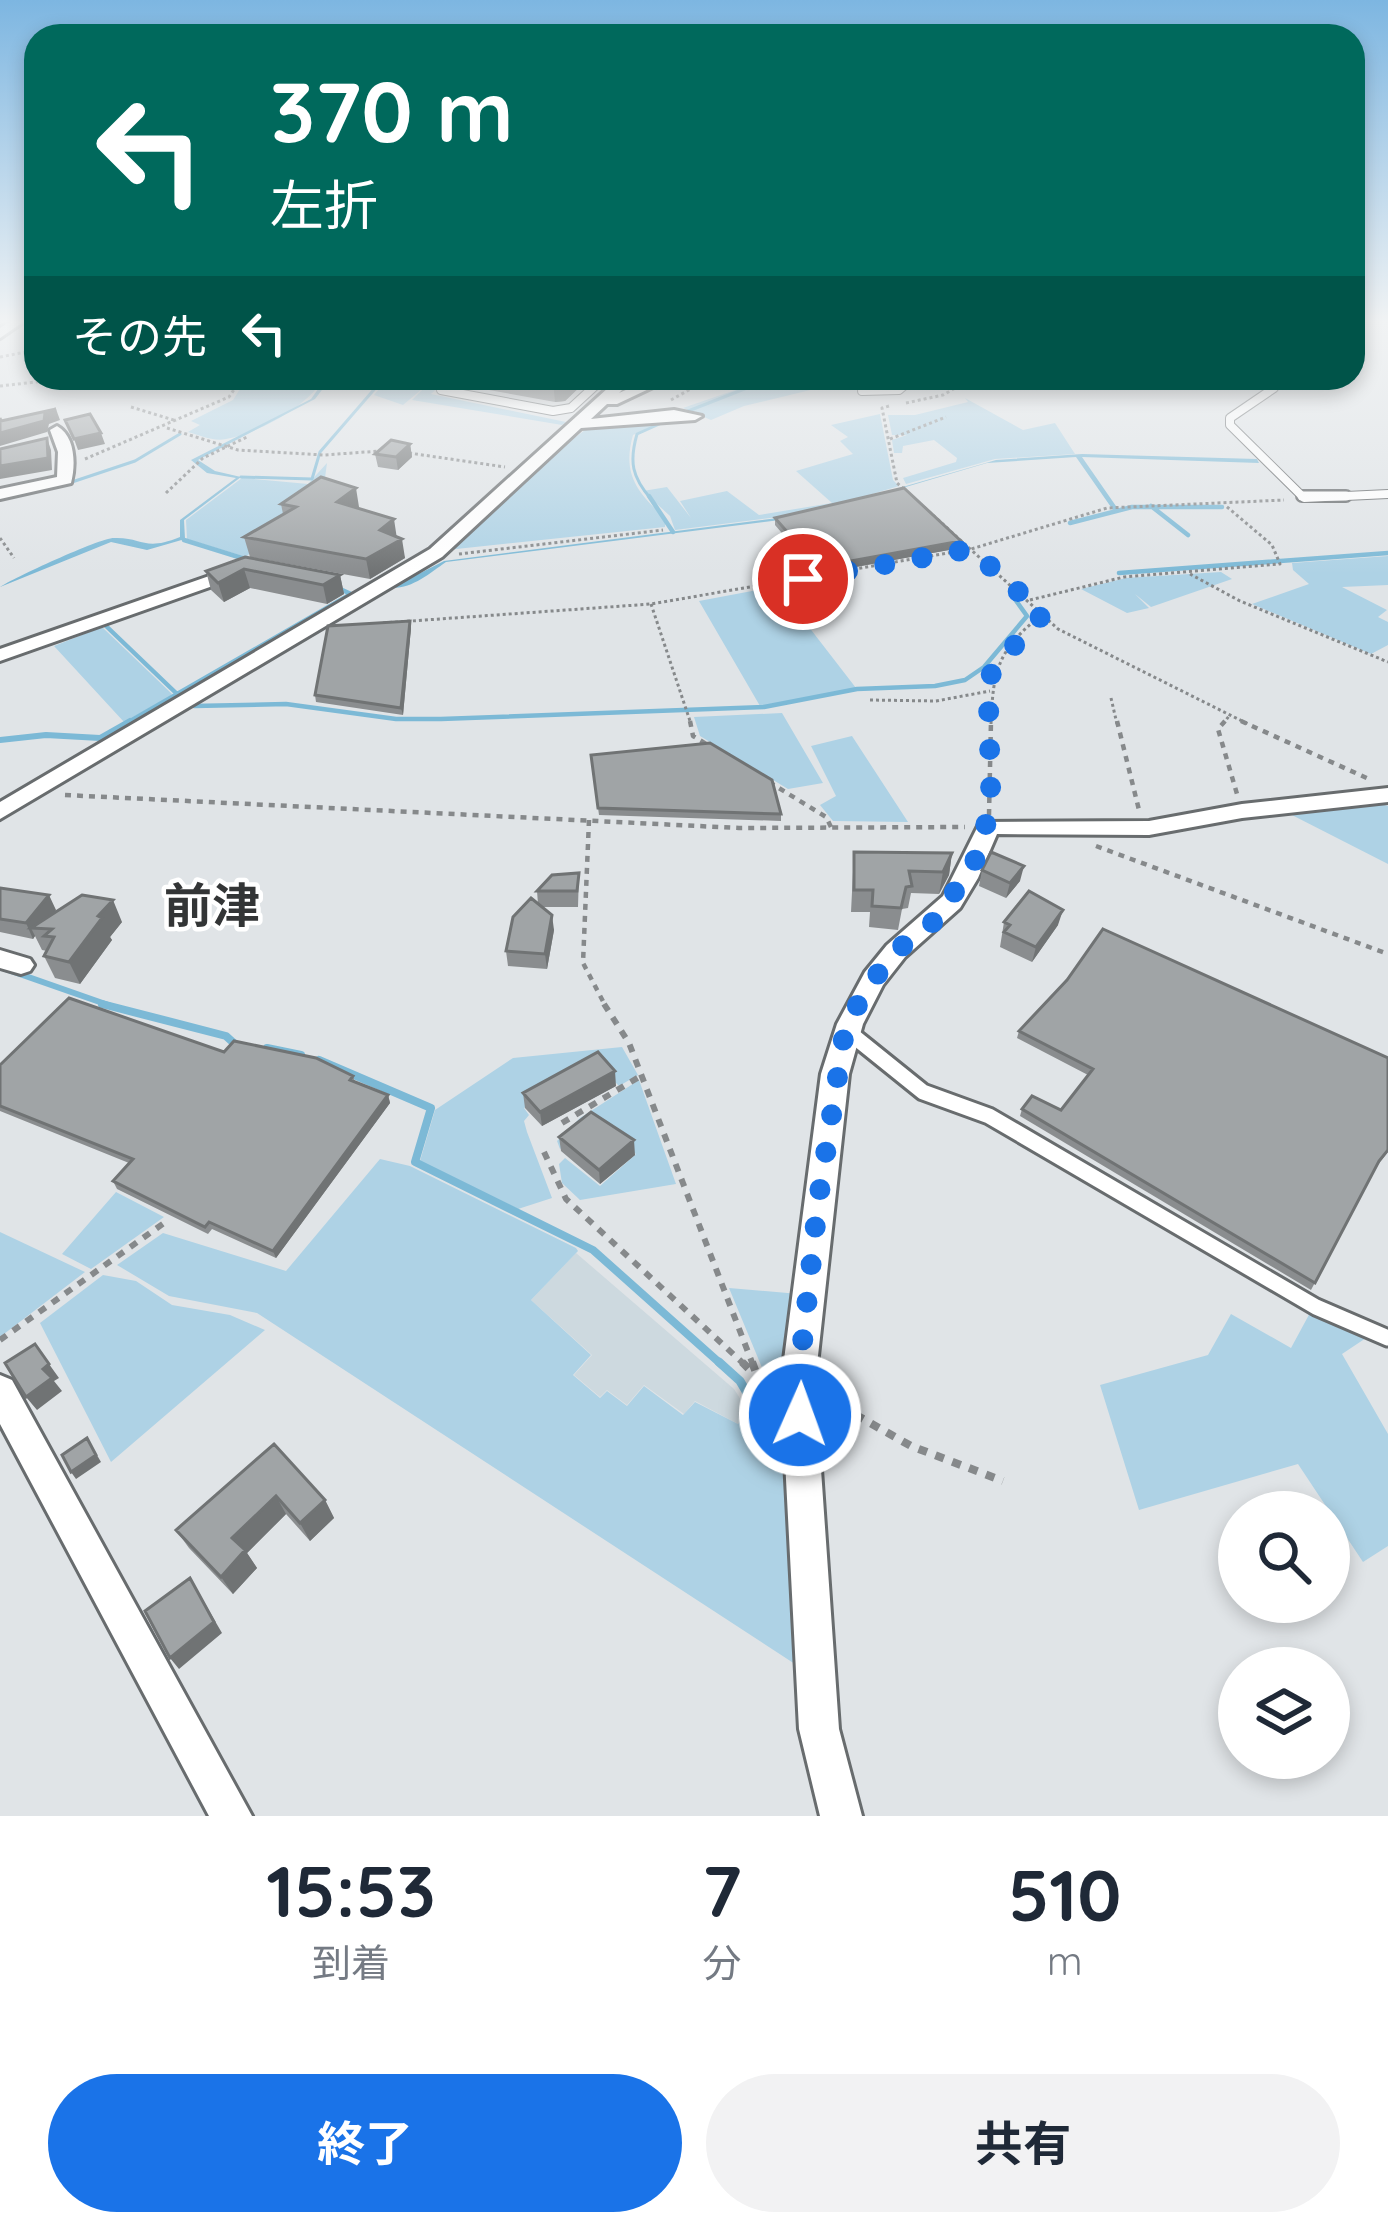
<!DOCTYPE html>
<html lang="ja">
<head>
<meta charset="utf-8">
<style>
	:root { --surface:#fff; --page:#f2f2f3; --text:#1f2937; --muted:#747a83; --accent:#1a73e8 }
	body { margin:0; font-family:Quicksand,"Noto Sans JP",sans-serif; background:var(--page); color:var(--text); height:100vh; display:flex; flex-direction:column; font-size:45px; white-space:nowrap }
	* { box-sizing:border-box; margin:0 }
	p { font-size:39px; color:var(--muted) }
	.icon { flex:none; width:66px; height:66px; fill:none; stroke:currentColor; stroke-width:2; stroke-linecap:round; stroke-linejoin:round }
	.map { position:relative; height:1816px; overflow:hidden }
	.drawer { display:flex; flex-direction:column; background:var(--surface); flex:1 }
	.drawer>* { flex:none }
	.hud { position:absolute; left:24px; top:24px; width:1341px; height:366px; border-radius:36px; box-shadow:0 6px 18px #0003; background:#00695c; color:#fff; overflow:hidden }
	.buttons { position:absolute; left:1218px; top:1491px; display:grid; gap:24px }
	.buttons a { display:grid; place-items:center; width:132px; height:132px; border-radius:50%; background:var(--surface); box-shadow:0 6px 18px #0003; font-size:60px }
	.pin { position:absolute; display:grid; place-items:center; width:102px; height:102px; color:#fff; margin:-51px; border:6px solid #fff; border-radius:50%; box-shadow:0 3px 12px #0007 }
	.me { position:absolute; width:132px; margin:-66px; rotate:2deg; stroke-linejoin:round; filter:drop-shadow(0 0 9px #0008) }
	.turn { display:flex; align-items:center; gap:42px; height:252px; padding:0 48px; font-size:54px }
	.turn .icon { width:156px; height:156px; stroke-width:2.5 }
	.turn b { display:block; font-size:84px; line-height:102px }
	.then { display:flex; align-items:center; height:114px; padding:0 48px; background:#0003; gap:24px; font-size:45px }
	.eta { display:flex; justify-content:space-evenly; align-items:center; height:204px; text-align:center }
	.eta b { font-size:72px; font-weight:700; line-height:84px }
	.button { display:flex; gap:24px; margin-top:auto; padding:24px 48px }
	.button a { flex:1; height:138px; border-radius:72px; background:var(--accent); color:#fff; font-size:48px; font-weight:700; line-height:138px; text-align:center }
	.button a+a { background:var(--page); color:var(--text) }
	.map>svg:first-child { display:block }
	.built { fill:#cdd9df }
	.green { fill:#aed2e5 }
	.water { fill:#7cb9d6 }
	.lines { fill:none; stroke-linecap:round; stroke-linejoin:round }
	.stream-far4 { stroke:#7cb9d6; stroke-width:3 }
	.stream-far3 { stroke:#7cb9d6; stroke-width:4.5 }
	.stream-far2 { stroke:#7cb9d6; stroke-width:6 }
	.stream-far1 { stroke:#7cb9d6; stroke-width:8 }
	.stream { stroke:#7cb9d6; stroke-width:9 }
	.lane-far2-casing { stroke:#686c6e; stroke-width:10 }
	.lane-far1-casing { stroke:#686c6e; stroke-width:14 }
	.lane-casing { stroke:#686c6e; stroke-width:21 }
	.street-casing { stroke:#686c6e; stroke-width:6 }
	.path-far3 { stroke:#86898b; stroke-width:3; stroke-dasharray:3 3; stroke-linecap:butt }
	.path-far2 { stroke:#86898b; stroke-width:4.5; stroke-dasharray:6 6; stroke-linecap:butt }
	.path-far1 { stroke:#86898b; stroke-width:6; stroke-dasharray:8 8; stroke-linecap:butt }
	.path { stroke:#86898b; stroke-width:8; stroke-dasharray:9 9; stroke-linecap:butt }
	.lane-far2 { stroke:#fff; stroke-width:8 }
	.lane-far1 { stroke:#fff; stroke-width:9 }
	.lane { stroke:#fff; stroke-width:15 }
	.street { fill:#fff; fill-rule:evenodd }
	.wall { fill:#8a8d8f }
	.shaded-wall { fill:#707374 }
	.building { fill:#a0a4a6; stroke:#707374; stroke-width:3 }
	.route { stroke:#1a73e8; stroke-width:21; stroke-dasharray:0 37.8 }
	.labels { text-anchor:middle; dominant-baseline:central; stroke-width:9; stroke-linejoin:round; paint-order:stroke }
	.quarter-label { font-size:48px; font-weight:bold; fill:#333536; stroke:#fff }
</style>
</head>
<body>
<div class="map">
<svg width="1388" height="1816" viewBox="0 0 1388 1816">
	<rect width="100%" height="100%" fill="#e0e4e7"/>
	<!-- built -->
	<path class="built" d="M 576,1253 L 734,1389 L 748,1411 L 738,1424 L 695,1401 L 684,1414 L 644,1385 L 627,1405 L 607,1390 L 600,1397 L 574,1375 L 592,1355 L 531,1300 Z"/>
	<!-- green -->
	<path class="green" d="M 247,378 L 324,378 C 307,407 259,433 226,439 C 214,442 199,435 188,432 L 200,425 L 191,421 L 233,400 Z
		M 388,378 L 448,378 L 431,394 L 566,422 L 562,425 L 412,400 L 428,384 L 403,405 L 374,395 Z
		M 811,378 L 831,385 L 744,406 L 711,420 L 683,408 L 741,388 Z
		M 965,398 L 1023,430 L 1055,423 L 1075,454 L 995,459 L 906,484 L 903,478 L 956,462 L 957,458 L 934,440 L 903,446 L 902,453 L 894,453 L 892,440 L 907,435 L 892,435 L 888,415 L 915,415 L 968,402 Z
		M 880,414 L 893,480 L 899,486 L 809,513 L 675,530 L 670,516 L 643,491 L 667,487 L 691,518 L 680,501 L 727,491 L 759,515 L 832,503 L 796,471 L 853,454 L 840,441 L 848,437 L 831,425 Z
		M 668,419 L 633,435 C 622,474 637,492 665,518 L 665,527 L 447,550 L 533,469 L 589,427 Z
		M 327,463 L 325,478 L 246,557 L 187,539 L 186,520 L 242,478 L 308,484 Z
		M 1388,556 L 1388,585 L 1342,587 L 1387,610 L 1378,617 L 1388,622 L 1388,645 L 1371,654 L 1252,604 L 1309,584 L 1293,570 L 1292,563 Z
		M 1221,572 L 1232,579 L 1151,607 L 1135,594 L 1149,608 L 1127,613 L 1081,589 L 1126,578 Z
		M 778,586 L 778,587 L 856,688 L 760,706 L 699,601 Z
		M 102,627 L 172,694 L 169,697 L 124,722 L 54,646 Z
		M 782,713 L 823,783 L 788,789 L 700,736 L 694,717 Z
		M 852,736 L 908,822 L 833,821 L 820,805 L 836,796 L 811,746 Z
		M 1378,803 L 1388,806 L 1388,864 L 1288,813 Z
		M 622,1047 L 638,1075 L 619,1086 L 598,1065 L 524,1108 L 529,1115 L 524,1121 L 527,1132 L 552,1198 L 518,1209 L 420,1161 L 435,1110 L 513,1058 Z
		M 639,1080 L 676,1184 L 580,1200 L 562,1183 L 559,1164 L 565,1158 L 600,1186 L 636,1154 L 592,1123 L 560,1149 L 557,1141 L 580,1118 Z
		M 380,1159 L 410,1166 L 576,1248 L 578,1251 L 531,1300 L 591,1355 L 573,1375 L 600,1398 L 607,1391 L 627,1406 L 644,1386 L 683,1415 L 695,1402 L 738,1424 L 749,1411 L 784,1468 L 798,1666 L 257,1313 L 169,1296 L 117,1265 L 163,1233 L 286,1271 Z
		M 116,1192 L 164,1217 L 91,1269 L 62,1254 Z
		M 0,1232 L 85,1272 L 0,1337 Z
		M 103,1275 L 136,1281 L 172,1305 L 230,1315 L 265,1330 L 111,1462 L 40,1323 Z
		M 729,1288 L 799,1294 L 789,1414 L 780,1411 Z
		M 1311,1311 L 1369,1336 L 1342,1354 L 1388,1434 L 1388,1546 L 1363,1562 L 1298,1464 L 1139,1510 L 1100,1385 L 1208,1355 L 1231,1314 L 1291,1348 Z"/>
	<!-- water -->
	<path class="water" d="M 370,378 L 367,380 L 325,386 L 315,399 L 198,460 L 215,471 L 241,477 L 184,520 L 185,539 L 147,550 L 111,542 L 0,587 C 12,579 99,538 114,538 C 144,537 143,552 180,537 L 180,520 L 236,478 L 207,473 L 191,460 L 311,399 L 321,385 Z
		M 1082,454 L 1257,459 L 1259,463 L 1082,457 L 1118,509 L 1113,510 L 1076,457 L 987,463 L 804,517 L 446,562 C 430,573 412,589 391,588 L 444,561 L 809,514 L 996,460 Z"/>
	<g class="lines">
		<!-- stream-far4 -->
		<path class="stream-far4" d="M 322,385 L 326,378
			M 678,415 L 747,388 L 807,379
			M 241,477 L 312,479 L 320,452 L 384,378
			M 69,483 L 135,461 L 180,434
			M 651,499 C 632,477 629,462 637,434 L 666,421"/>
		<!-- stream-far3 -->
		<path class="stream-far3" d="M 649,496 L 673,532
			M 1151,506 L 1188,535
			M 1070,523 L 1132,507 L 1222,507
			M 184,540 L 245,559
			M 1119,573 L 1388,553
			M 105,625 L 176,693
			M 194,706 L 286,704 L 396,719 L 441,719 L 764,707 L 857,689 L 935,686 L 965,680 L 984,667 L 1027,616 L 1012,595
			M 125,724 L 351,594 L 340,589"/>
		<!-- stream-far2 -->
		<path class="stream-far2" d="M 0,740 L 46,735 L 100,738 L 130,721
			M 0,967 L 114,1007"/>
		<!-- stream-far1 -->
		<path class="stream-far1" d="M 102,1004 L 226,1036 L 237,1046
			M 267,1048 L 301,1055
			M 319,1060 L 431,1108 L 415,1162 L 593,1250 L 722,1365"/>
		<!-- stream -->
		<path class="stream" d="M 719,1362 L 740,1381 L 782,1452"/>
		<defs>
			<path id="lane-far2" d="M 457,378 L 441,390 L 553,411 L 571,408 L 596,385 L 592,378
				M 1279,378 L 1274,388 L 1230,418 L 1230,425 L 1304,498 L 1388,494
				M 862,391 L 899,390 L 913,378"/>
			<path id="lane-far1" d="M 1302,496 L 1346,496"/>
			<path id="lane" d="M 846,1030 L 923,1092 L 989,1116 L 1316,1307 L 1388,1338"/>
			<path id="street" d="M 12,320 L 26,320 L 0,338 L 0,328 Z
				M 619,378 L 634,378 L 619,393 L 653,378 L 672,378 L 617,404 L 607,404 L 591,419 L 674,410 L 702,416 L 695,420 L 581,428 L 442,557 L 0,819 L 0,802 L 430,549 Z
				M 57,426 C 75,436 76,464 71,483 L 0,499 L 0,489 L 57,477 L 58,452 L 50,430 Z
				M 235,567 L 244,572 L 241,576 L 0,661 L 0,649 Z
				M 1388,788 L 1388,802 L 1242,818 L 1149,835 L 997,834 L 978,878 L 960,908 L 905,957 L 883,985 L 863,1024 L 849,1074 L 815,1383 L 839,1729 L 862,1816 L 820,1816 L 799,1729 L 781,1383 L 821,1074 L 837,1024 L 865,972 L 887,945 L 943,896 L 980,822 L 1149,821 L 1242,804 Z
				M 0,950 L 30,959 L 34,965 L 30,971 L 21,974 L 0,968 Z
				M 0,1375 L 12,1380 L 252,1816 L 209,1816 L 0,1424 Z"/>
		</defs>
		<!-- lane-far2 casing -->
		<use href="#lane-far2" class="lane-far2-casing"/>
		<!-- lane-far1 casing -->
		<use href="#lane-far1" class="lane-far1-casing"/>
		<!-- lane casing -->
		<use href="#lane" class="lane-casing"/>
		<!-- street casing -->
		<use href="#street" class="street-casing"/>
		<!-- path-far3 -->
		<path class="path-far3" d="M 0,357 L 36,350
			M 0,386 L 72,378
			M 671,400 L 710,378
			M 906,403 L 943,395 L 973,378
			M 889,406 L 882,408 L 897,483 L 907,492
			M 131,407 L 177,421
			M 167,428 L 238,450 L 324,455 L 380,451
			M 890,439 L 946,417
			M 409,453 L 505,467
			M 85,459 L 229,397 L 242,378
			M 166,493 L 203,458 L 249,436
			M 924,507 L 1058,629 L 1248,724
			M 0,538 L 14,558
			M 459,554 L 663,530
			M 1190,574 L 1240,601 L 1388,662
			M 1030,600 L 1124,577 L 1280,564 L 1272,545 L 1226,506
			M 651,604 L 691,724
			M 383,623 L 651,604 L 971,549 L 1107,508 L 1284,500
			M 1111,698 L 1117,724
			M 870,700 L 936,701 L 990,691
			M 991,724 C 993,669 998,649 1043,614
			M 1223,724 L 1229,716"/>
		<!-- path-far2 -->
		<path class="path-far2" d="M 690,721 L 693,736 L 708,745
			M 1117,721 L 1139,810
			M 1225,721 L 1218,729 L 1237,794
			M 1241,721 L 1371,780
			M 769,782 L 826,817 L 831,827
			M 65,795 L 739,828 L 965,827
			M 989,815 L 991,721
			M 589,820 L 583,963 L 606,1007
			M 1096,846 L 1388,954"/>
		<!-- path-far1 -->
		<path class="path-far1" d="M 604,1004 L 629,1043 L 753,1365
			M 562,1123 L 639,1077
			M 544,1152 L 566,1199 L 745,1365
			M 0,1340 L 164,1223"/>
		<!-- path -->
		<path class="path" d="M 742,1362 L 752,1372
			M 752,1362 L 772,1415
			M 824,1397 L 911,1446 L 1003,1481"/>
		<!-- lane-far2 -->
		<use href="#lane-far2" class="lane-far2"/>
		<!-- lane-far1 -->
		<use href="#lane-far1" class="lane-far1"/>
		<!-- lane -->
		<use href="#lane" class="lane"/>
		<!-- street -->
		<use href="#street" class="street"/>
	</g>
	<!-- wall -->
	<path class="wall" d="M 460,378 L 585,378 L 585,382 L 565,401 L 555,402 L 461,385 Z
		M 410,444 L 412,457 L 398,470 L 378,467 L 375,454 Z
		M 281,504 L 359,507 L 358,508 L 397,537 L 405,558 L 370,579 L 250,557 L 244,537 L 283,514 Z
		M 775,518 L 961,541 L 960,548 L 817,574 L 775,525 Z
		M 245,557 L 340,575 L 344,594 L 327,604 L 250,588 L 224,602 L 211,590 L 206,571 Z
		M 410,621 L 411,628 L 403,715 L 316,702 L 315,695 Z
		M 591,755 L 781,814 L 781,821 L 599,815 Z
		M 854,852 L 952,853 L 949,875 L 939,894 L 911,893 L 908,908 L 902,909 L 898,930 L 869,927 L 870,912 L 851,912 Z
		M 982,870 L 1020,881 L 1006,898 L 979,886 Z
		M 579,873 L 578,907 L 542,907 L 554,930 L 547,969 L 508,966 L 506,951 L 538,904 L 537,891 Z
		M 0,888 L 56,910 L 53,914 L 122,922 L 110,937 L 112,940 L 80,984 L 55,978 L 44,956 L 47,951 L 42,950 L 35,936 L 33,939 L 0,932 Z
		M 1004,922 L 1058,925 L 1032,962 L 1000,947 Z
		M 1019,1031 L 1388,1058 L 1388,1152 L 1377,1166 L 1311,1290 L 1020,1116 L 1022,1109 L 1061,1110 L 1088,1075 L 1017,1038 Z
		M 0,1065 L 353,1076 L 355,1082 L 388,1095 L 390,1103 L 276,1258 L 212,1229 L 208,1234 L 117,1189 L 113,1181 L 129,1163 L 0,1111 Z
		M 616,1086 L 542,1126 L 525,1108 L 523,1093 Z
		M 559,1137 L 635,1155 L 600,1184 L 561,1151 Z
		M 274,1444 L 325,1500 L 334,1518 L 310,1541 L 286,1514 L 247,1553 L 257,1568 L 233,1594 L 189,1548 L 176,1530 Z"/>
	<!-- shaded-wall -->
	<path class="shaded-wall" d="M 565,378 L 585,378 L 585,382 L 565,401 L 555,402 L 553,381 Z
		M 56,409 L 60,420 L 49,424 L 47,432 L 0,446 L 0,433 Z
		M 101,433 L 105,444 L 78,450 L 74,439 Z
		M 47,438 L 51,450 L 52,470 L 0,479 L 0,466 Z
		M 410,444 L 412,457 L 398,470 L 396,457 Z
		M 356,488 L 359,507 L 341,521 L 337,502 Z
		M 394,519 L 397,539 L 402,539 L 405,558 L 370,579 L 366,559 L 380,530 Z
		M 961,541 L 960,548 L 817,574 L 818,567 Z
		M 244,569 L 250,588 L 224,602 L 218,583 Z
		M 340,575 L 344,594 L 327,604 L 323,585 Z
		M 410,621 L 411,628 L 403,715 L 401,708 Z
		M 952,853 L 949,875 L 939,894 L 943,872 Z
		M 1024,866 L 1020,881 L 1006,898 L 1010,883 Z
		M 49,895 L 56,910 L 41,929 L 31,928 L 35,936 L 33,939 L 26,923 Z
		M 113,900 L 122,922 L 110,937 L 112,940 L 80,984 L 69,962 L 98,916 Z
		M 1063,910 L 1058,925 L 1032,962 L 1036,947 Z
		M 552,915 L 554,930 L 547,969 L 545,954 Z
		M 615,1071 L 616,1086 L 542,1126 L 540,1112 Z
		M 388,1095 L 390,1103 L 276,1258 L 273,1251 Z
		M 634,1140 L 635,1155 L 600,1184 L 599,1170 Z
		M 49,1364 L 59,1378 L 54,1381 L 62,1391 L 37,1410 L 26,1397 L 43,1369 Z
		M 87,1438 L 101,1462 L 76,1479 L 71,1472 Z
		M 276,1496 L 286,1514 L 247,1553 L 257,1568 L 233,1594 L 221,1577 L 232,1538 Z
		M 325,1500 L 334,1518 L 310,1541 L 300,1523 Z
		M 190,1578 L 222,1633 L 179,1669 L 170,1658 Z"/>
	<!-- building -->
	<path class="building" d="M 56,409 L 45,413 L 44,421 L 0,433 L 0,418 L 1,421 Z
		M 90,414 L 101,433 L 74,439 L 65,420 Z
		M 47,438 L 48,458 L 0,466 L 0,449 Z
		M 391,440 L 410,444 L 396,457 L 375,454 Z
		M 321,477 L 356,488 L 337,502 L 394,519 L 380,530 L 402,539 L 366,559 L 244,537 L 296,507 L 281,504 Z
		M 904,488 L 961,541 L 818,567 L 775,518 Z
		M 245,557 L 340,575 L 323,585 L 244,569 L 218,583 L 206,571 Z
		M 410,621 L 401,708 L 315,695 L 328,626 Z
		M 710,743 L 772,780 L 781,814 L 598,808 L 591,755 Z
		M 854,852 L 952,853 L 943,872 L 909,871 L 912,886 L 906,887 L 901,908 L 872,906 L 873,890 L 854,890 Z
		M 991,852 L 1024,866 L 1010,883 L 982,870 Z
		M 579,873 L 577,891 L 537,891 L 552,875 Z
		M 0,888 L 49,895 L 26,923 L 0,919 Z
		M 1029,891 L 1063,910 L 1036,947 L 1004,932 L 1010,925 L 1004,922 Z
		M 82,895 L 113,900 L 98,916 L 102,918 L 69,962 L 44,956 L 54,937 L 44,936 L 52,929 L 31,928 Z
		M 531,898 L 552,915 L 545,954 L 506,951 L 513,917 Z
		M 1103,929 L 1388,1058 L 1388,1150 L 1379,1161 L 1315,1283 L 1022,1109 L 1032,1096 L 1061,1110 L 1093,1069 L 1019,1031 L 1067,980 Z
		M 69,998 L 224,1052 L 234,1041 L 316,1058 L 353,1076 L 350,1080 L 388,1095 L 273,1251 L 209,1222 L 205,1227 L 113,1181 L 133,1159 L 0,1106 L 0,1065 Z
		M 598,1052 L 615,1071 L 540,1112 L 523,1093 Z
		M 591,1112 L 634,1140 L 599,1170 L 559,1137 Z
		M 35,1344 L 49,1364 L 43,1369 L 52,1378 L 26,1397 L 5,1363 Z
		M 87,1438 L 96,1455 L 71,1472 L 62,1455 Z
		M 274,1444 L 325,1500 L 300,1523 L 276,1496 L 232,1538 L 245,1550 L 221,1577 L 176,1530 Z
		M 190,1578 L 214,1622 L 170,1658 L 145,1611 Z"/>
	<!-- sky -->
	<linearGradient id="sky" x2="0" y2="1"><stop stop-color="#7db6e1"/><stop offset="0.56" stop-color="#f1f3f4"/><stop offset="1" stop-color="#f1f3f4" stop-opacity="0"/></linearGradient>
	<rect width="1388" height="574" fill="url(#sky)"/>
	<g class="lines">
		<!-- route -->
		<path class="route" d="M 800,1415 L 798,1383 L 818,1202 L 845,1029 L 866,989 L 896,951 L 937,919 L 979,854 L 991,802 L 988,684 L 993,669 L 1043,614 L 971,549 L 803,579"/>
	</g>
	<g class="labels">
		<!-- quarter labels -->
		<g class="quarter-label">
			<text x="212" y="905">前津</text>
		</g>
	</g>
</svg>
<div class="buttons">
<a><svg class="icon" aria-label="search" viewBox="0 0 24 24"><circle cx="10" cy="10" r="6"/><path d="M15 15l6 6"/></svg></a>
<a><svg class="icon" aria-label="layers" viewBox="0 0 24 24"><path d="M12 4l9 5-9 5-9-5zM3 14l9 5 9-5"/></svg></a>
</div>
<div class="pin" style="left:803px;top:579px;background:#d93025"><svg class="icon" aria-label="arrive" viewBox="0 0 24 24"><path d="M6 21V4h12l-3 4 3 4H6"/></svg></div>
<svg class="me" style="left:800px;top:1415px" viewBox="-20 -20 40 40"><circle r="17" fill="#1a73e8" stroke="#fff" stroke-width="3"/><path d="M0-11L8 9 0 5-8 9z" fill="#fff"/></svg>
<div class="hud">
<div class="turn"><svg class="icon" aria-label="left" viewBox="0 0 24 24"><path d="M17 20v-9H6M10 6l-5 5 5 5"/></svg><div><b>370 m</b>左折</div></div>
<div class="then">その先<svg class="icon" aria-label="left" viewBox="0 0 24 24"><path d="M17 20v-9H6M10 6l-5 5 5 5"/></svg></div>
</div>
</div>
<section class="drawer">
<div class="eta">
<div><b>15:53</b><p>到着</p></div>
<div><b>7</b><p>分</p></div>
<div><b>510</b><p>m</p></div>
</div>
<div class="button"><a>終了</a><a>共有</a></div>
</section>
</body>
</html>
